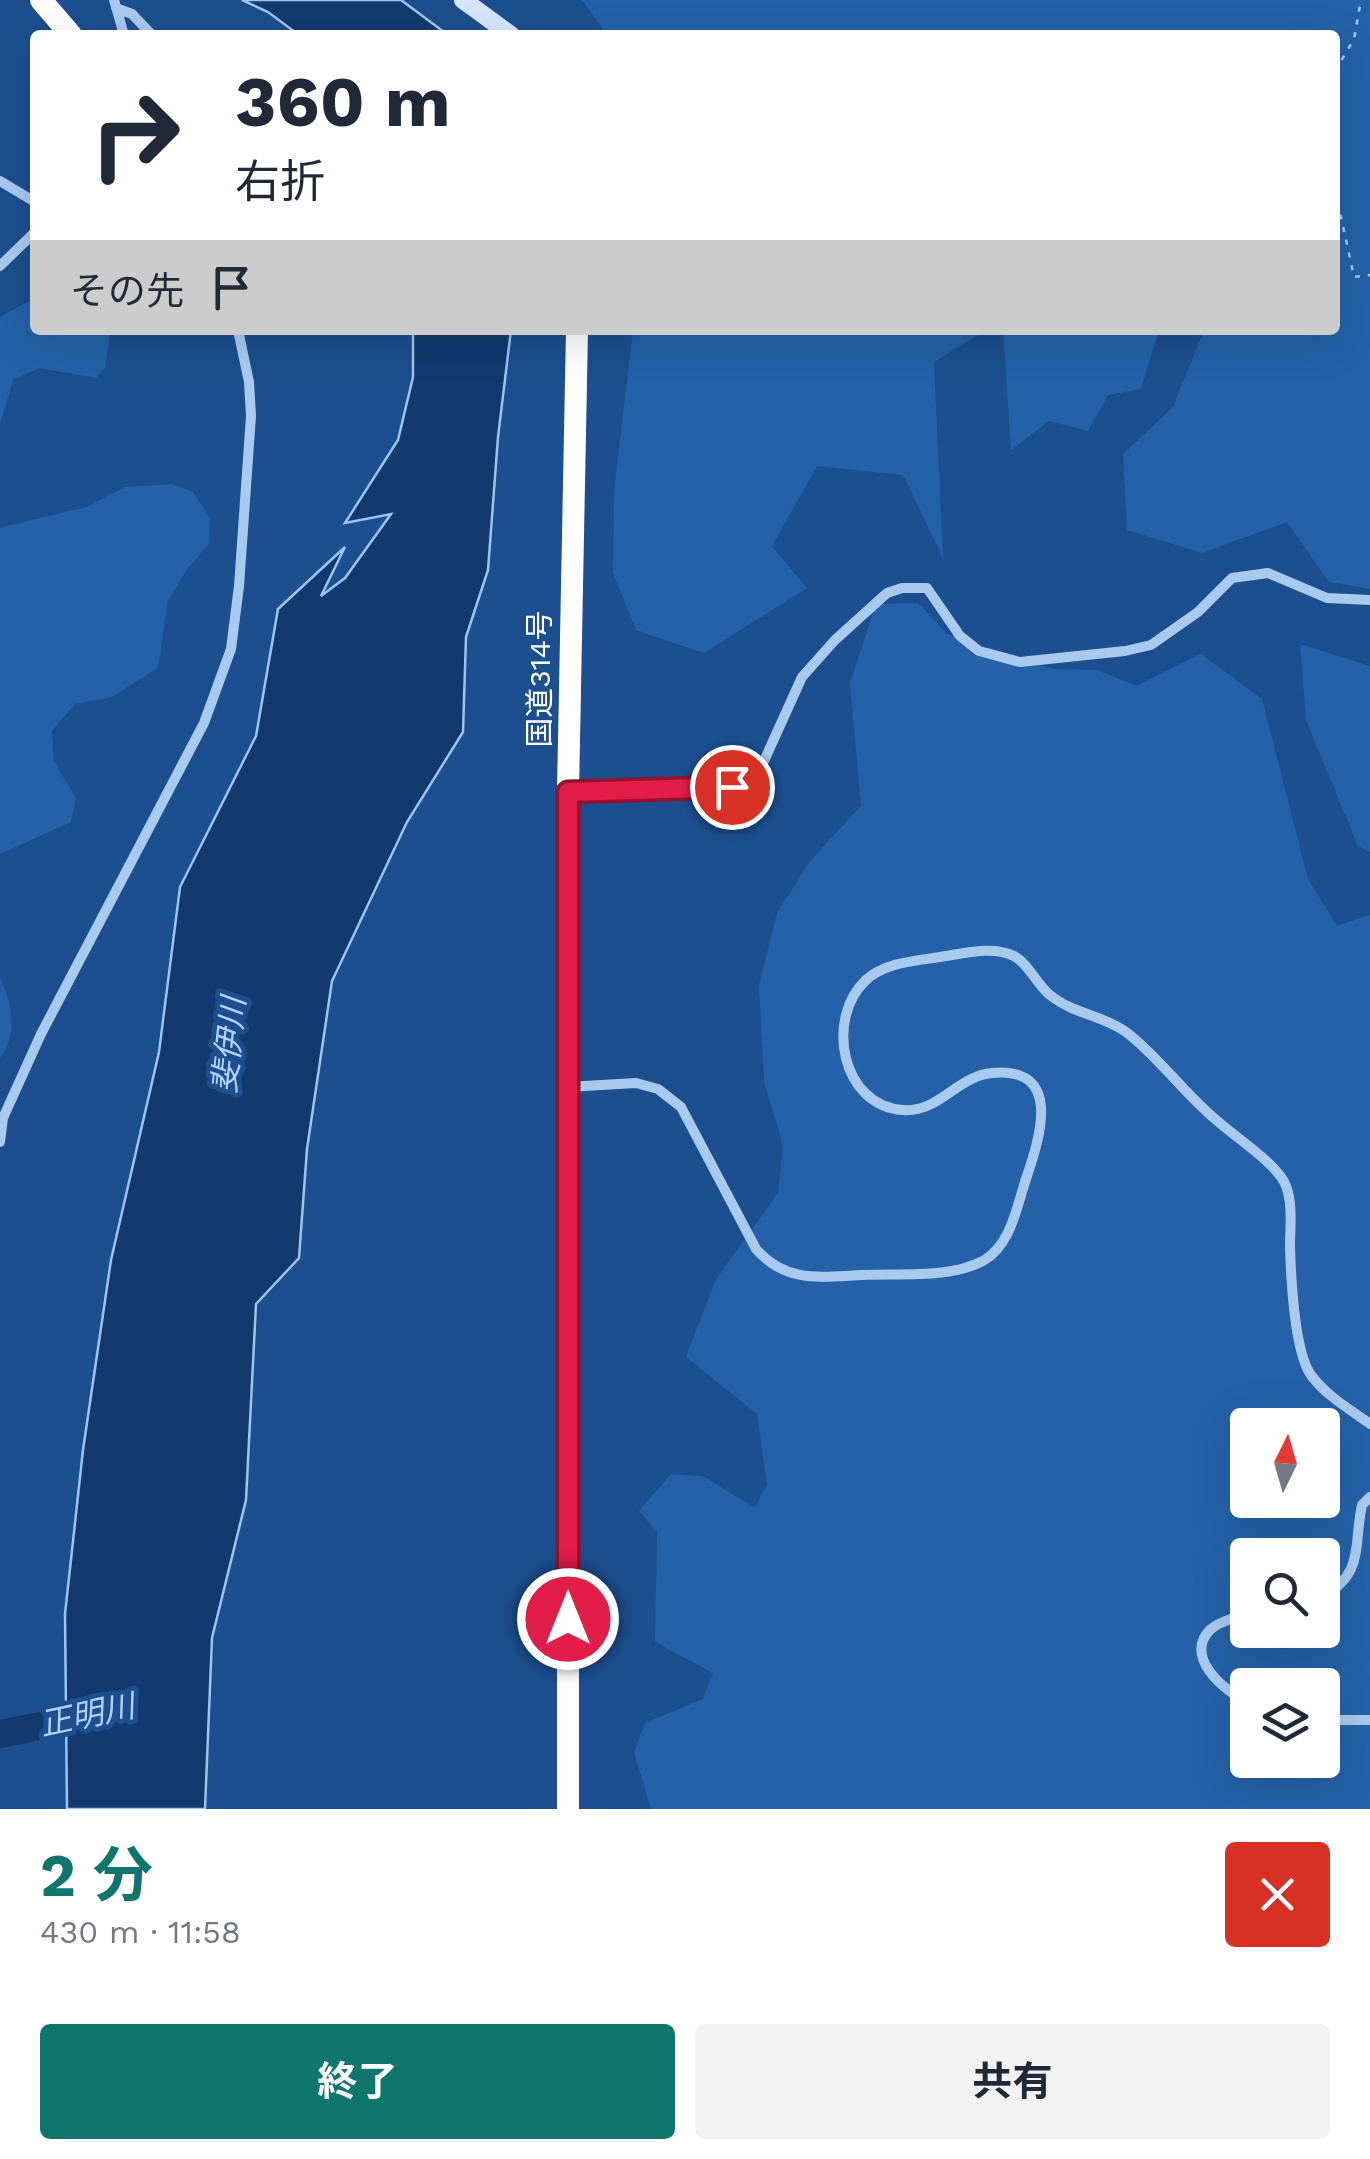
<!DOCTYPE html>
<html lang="ja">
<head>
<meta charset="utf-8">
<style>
	:root { --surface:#fff; --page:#f2f2f3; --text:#1f2937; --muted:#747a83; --accent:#0f766e }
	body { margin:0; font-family:"Work Sans","Noto Sans JP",sans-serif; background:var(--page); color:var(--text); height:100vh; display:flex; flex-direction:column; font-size:38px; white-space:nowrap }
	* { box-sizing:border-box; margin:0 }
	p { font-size:32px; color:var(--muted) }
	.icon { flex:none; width:55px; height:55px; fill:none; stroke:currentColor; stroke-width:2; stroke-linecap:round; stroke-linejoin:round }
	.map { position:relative; height:1809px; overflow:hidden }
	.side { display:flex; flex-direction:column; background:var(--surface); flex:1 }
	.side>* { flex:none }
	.banner { position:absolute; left:30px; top:30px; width:1310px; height:305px; border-radius:10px; box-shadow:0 10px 40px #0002; background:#fff; color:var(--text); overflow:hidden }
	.needle { width:65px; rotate:5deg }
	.tools { position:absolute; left:1230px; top:1408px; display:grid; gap:20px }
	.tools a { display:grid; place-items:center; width:110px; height:110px; border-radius:10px; background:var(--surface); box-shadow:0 10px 40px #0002; font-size:50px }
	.pin { position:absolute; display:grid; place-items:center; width:85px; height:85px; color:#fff; margin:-42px; border:5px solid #fff; border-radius:50%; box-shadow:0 2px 10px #0007 }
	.me { position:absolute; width:110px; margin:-55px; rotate:0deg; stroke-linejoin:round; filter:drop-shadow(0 0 8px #0008) }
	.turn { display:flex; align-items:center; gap:35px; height:210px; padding:0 40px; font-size:45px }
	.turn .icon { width:130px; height:130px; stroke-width:2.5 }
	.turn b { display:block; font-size:70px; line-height:85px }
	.then { display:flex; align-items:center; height:95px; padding:0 40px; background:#0003; gap:20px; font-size:38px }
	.round { display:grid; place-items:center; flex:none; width:105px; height:105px; border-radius:10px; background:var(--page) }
	.head { display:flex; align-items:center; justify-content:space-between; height:170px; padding:0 40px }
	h1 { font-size:60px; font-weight:700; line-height:75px; color:var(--accent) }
	.button { display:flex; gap:20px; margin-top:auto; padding:20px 40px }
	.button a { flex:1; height:115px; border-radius:10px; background:var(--accent); color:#fff; font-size:40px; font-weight:700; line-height:115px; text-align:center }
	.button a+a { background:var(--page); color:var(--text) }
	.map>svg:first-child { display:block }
	.green { fill:#2461a8; fill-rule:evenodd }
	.water { fill:#123a6d; stroke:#9cc4f0; stroke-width:2.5 }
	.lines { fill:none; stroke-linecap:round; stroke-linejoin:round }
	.river { stroke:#123a6d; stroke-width:28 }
	.path { stroke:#a9c9ee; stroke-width:2.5; stroke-dasharray:5 8; stroke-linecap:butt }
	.street { stroke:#a9c9ee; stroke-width:10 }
	.secondary { stroke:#d6e6fa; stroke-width:18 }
	.highway { stroke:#fff; stroke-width:22 }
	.route-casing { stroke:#92132f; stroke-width:25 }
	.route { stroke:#e11d48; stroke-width:18 }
	.labels { text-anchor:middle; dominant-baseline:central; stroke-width:10; stroke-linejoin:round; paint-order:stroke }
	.street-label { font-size:30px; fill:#fff; stroke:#1b4f8f }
	.water-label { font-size:32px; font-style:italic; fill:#b5d3f5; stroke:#1b4f8f }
</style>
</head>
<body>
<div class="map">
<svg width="1370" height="1809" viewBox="0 0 1370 1809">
	<rect width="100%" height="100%" fill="#1b4f8f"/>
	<!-- green -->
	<path class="green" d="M 582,0 L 1370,0 L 1370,589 L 1329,582 L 1287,522 L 1202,553 L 1127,530 L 1123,454 L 1173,407 L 1204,330 L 1335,330 L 1335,35 L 607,35 Z
		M 35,298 L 35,330 L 106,330 L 110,334 L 105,368 L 96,378 L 39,368 L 13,380 L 0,424 L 0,317 Z
		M 633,330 L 986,330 L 934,362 L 943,558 L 903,475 L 817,466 L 772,546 L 807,588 L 704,653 L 636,630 L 613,573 L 614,490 Z
		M 1003,330 L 1159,330 L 1141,389 L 1108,395 L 1088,431 L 1049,421 L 1011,450 Z
		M 172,484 L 193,492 L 210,518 L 209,544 L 188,568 L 168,601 L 158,668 L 112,697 L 75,704 L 52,731 L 54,761 L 76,798 L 71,822 L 0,854 L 0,528 L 86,507 L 125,487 Z
		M 918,603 L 947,634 L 1052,669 L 1097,670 L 1137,686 L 1201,654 L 1262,699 L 1308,879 L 1337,926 L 1370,915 L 1370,1809 L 651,1809 L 634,1752 L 645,1723 L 703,1699 L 713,1673 L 655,1642 L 657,1532 L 639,1511 L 671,1474 L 703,1476 L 755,1508 L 767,1484 L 757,1414 L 686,1357 L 716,1279 L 778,1193 L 783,1146 L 764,1081 L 759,985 L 777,913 L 810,861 L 861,806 L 850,683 L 876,604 ZM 1248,1425 L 1322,1425 L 1322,1500 L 1248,1500 ZM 1248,1555 L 1322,1555 L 1322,1630 L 1248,1630 ZM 1248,1685 L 1322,1685 L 1322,1760 L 1248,1760 Z
		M 1300,644 L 1370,666 L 1370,852 L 1358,846 L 1306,720 Z
		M 0,979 C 13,999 17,1040 0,1058 Z"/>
	<!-- water -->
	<path class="water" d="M 242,0 L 401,0 L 448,35 L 299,35 L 268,12 Z
		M 413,330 L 511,330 L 498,437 L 488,570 L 466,637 L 463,732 L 407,822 L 332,981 L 307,1149 L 299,1258 L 256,1304 L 246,1500 L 212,1638 L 205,1809 L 67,1809 L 65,1614 L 83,1450 L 111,1260 L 159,1052 L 180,887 L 256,736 L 278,609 L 345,547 L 321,596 L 345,578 L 391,514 L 345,523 L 398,440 L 413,377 Z"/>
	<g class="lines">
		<!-- river -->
		<path class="river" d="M 0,1734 L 100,1714"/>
		<!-- path -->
		<path class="path" d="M 1335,71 L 1354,39 L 1361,0
			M 1335,189 L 1354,277 L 1370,275"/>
		<!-- street -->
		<path class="street" d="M 114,0 L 124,35
			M 116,8 L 132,14 L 152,35
			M 0,181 L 35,202
			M 0,266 L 35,232
			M 570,792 L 733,787 L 753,775 L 764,761 L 802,677 L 835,640 L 887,593 L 902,588 L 927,588 L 960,636 L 979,651 L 1020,662 L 1125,651 L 1151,645 L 1198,612 L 1232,578 L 1268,573 L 1327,598 L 1370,600
			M 567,1087 L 636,1083 L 658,1089 L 681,1107 L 756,1249 C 786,1283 819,1277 862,1275 C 900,1273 948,1279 983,1261 C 1010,1246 1016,1210 1025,1182 C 1038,1143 1066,1066 992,1073 C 957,1076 939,1113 903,1110 C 841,1106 825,1018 866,980 C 886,961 920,961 946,956 C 967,953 993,946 1014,956 C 1029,964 1037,985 1050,995 C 1073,1014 1103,1015 1126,1032 C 1154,1053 1177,1084 1203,1108 C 1219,1124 1238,1137 1256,1152 C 1267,1161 1281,1173 1286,1186 C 1293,1204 1290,1228 1290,1247 C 1291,1277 1294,1351 1311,1375 C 1325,1395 1351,1410 1370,1424
			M 0,1142 L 3,1118 L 41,1034 L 204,723 L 231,649 L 239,586 L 251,416 L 249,382 L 238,330
			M 1322,1597 C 1365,1573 1353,1547 1362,1505 L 1370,1497
			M 1248,1613 C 1236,1618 1220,1621 1211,1629 C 1182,1656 1225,1692 1248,1702
			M 1322,1720 L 1370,1720"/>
		<!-- secondary -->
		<path class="secondary" d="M 463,0 L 511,35"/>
		<!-- highway -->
		<path class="highway" d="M 41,0 L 71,35
			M 568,1809 L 568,792 L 577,330"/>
	</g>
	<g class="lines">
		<defs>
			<path id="route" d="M 568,1619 L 568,792 L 732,787"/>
		</defs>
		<!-- route casing -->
		<use href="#route" class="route-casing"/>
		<!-- route -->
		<use href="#route" class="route"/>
	</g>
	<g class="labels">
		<!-- street labels -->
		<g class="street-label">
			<text transform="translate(539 679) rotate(-90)">国道314号</text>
		</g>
		<!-- water labels -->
		<g class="water-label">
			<text transform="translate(229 1045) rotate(-84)">斐伊川</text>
			<text transform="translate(87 1715) rotate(-12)">正明川</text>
		</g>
	</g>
</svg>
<div class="tools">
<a><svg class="needle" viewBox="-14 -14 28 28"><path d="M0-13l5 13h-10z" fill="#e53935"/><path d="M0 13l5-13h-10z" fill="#747a83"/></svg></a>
<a><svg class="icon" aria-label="search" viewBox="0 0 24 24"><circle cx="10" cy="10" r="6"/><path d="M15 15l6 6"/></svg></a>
<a><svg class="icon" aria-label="layers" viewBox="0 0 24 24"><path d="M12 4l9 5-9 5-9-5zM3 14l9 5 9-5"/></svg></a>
</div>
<div class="pin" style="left:732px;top:787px;background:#d93025"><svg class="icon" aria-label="arrive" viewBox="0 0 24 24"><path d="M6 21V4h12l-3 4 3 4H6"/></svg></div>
<svg class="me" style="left:568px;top:1619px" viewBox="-20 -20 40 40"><circle r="17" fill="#e11d48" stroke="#fff" stroke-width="3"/><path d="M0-11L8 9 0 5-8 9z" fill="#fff"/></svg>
<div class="banner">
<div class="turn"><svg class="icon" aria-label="right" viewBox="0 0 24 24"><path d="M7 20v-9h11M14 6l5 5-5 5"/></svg><div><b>360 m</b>右折</div></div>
<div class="then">その先<svg class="icon" aria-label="arrive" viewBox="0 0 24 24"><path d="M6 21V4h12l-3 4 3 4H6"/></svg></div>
</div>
</div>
<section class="side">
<div class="head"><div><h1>2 分</h1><p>430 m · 11:58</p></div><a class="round" style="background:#d93025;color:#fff"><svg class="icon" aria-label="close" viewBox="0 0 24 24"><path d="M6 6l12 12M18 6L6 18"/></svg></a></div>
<div class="button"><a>終了</a><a>共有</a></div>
</section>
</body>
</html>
